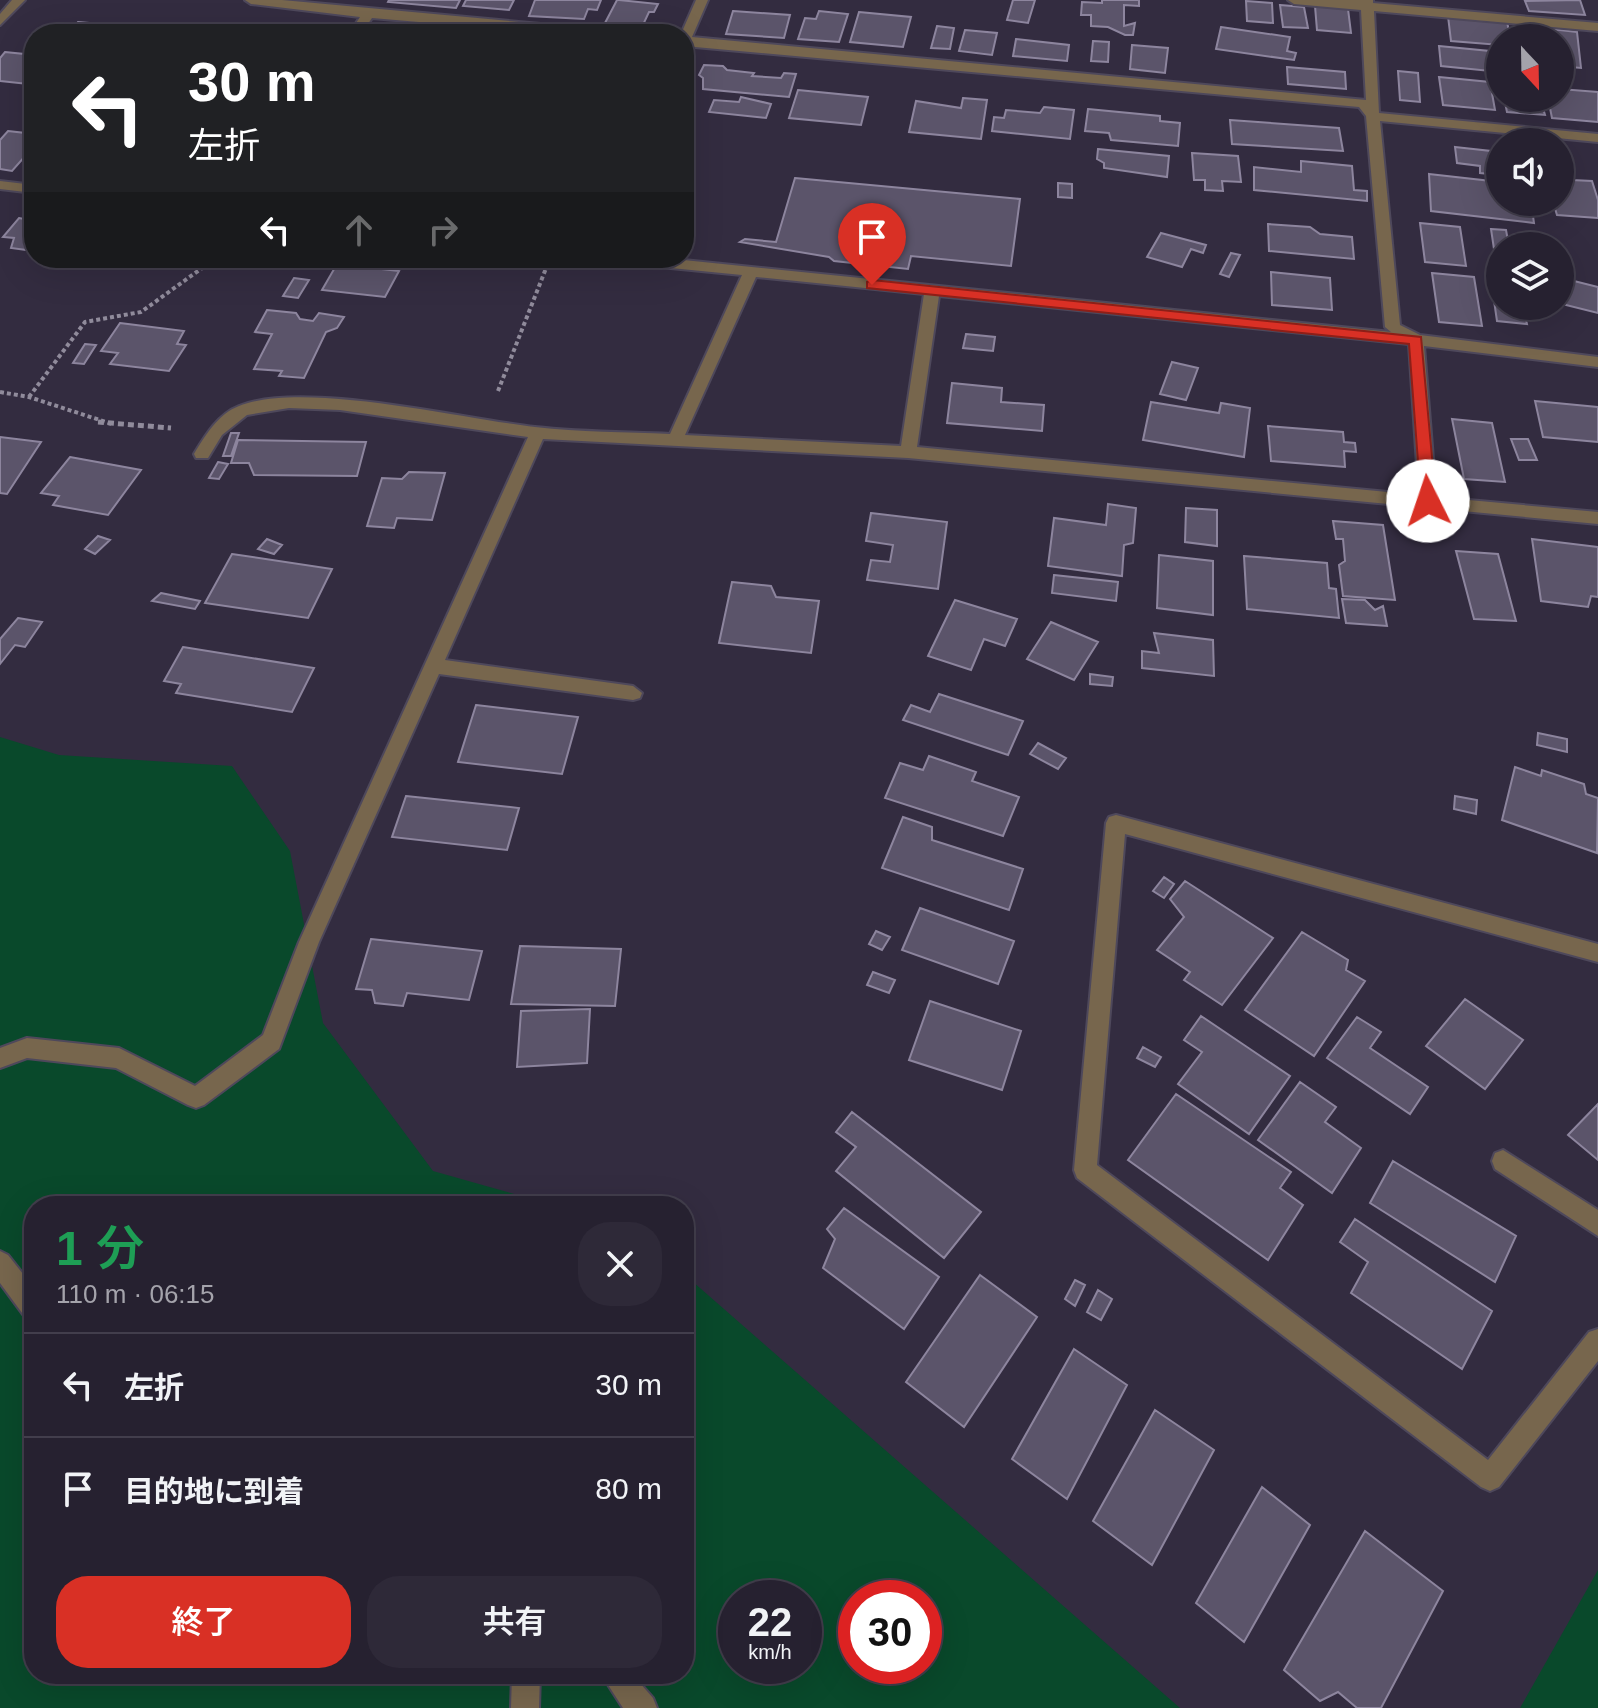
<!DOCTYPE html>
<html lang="ja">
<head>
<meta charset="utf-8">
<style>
	:root { --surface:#262130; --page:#2e2938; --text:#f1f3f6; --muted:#a4a3ab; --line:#423e4c; --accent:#d93025 }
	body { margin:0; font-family:Arial,"Noto Sans JP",sans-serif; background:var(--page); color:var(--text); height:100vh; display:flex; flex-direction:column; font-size:30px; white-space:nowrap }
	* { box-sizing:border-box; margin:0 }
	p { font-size:26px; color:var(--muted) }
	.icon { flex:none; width:44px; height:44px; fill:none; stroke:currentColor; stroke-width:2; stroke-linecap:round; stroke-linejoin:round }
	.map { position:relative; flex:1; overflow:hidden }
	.drawer { position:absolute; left:24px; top:1196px; width:670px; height:488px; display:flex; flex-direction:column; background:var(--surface); border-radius:32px; box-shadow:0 8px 32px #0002,0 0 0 2px var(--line) }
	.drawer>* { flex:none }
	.guide { position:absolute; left:24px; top:24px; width:670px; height:244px; border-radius:32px; box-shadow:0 8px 32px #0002,0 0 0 2px var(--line); background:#202124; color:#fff; overflow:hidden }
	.needle { width:52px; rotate:158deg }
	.fabs { position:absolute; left:1486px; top:24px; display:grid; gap:16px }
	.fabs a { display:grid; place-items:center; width:88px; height:88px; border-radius:50%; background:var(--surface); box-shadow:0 8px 32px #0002,0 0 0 2px var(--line); font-size:40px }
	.speed { position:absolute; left:718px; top:1580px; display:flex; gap:16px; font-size:40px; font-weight:700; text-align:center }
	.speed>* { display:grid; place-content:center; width:104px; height:104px; border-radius:50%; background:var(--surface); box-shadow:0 8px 32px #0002,0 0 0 2px var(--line); line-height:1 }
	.speed small { font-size:20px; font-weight:400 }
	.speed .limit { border:12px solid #d22; background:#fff; color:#111 }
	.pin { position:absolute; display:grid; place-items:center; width:68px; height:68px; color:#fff; margin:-82px -34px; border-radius:50% 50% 50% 0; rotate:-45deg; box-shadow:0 0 8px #0007 }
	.pin .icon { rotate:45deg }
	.me { position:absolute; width:88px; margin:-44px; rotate:356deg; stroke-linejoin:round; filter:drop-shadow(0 0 6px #0008) }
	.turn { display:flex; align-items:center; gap:28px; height:168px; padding:0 32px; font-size:36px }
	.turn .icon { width:104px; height:104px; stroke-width:2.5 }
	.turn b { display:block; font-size:56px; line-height:68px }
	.lanes { display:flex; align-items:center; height:76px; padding:0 32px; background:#0003; justify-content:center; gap:40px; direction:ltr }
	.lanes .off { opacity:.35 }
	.round { display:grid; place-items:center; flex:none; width:84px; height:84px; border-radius:32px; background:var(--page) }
	.overview { display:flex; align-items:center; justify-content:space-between; height:136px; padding:0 32px }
	h1 { font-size:48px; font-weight:600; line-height:60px; color:#1e9e55 }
	.cta { display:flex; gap:16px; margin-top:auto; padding:16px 32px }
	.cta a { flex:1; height:92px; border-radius:32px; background:var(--accent); color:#fff; font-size:32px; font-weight:600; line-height:92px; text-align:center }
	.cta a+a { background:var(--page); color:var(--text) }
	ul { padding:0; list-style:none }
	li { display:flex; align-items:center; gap:24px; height:104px; padding:0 32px; border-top:2px solid var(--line) }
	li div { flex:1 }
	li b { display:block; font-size:30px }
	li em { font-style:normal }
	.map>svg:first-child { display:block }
	.green { fill:#09492b; fill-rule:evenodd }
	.building { fill:#5b546a; stroke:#8d859e; stroke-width:2 }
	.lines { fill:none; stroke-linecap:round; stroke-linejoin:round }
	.minor-casing { stroke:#4e485b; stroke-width:4 }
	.path-far1 { stroke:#908b9b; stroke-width:4; stroke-dasharray:4 3; stroke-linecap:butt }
	.path { stroke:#908b9b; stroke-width:5; stroke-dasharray:6 4; stroke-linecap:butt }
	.minor { fill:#77664d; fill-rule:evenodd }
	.route { fill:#d93025; stroke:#8d1f18; stroke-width:2 }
</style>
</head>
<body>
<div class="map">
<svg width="1598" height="1708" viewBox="0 0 1598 1708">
	<rect width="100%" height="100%" fill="#332c40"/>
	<!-- green -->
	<path class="green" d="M 0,737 L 59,755 L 232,766 L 290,851 L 323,1023 L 433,1171 L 557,1206 L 34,1206 L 34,1674 L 684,1674 L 684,1274 L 1180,1708 L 0,1708 ZM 736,1598 L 804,1598 L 804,1666 L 736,1666 ZM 856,1598 L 924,1598 L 924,1666 L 856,1666 Z
		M 1598,1570 L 1598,1708 L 1520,1708 Z"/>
	<!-- building -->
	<path class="building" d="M 389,0 L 460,0 L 456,8 L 388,2 Z
		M 466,0 L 514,0 L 509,10 L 463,6 Z
		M 535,0 L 601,0 L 597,10 L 588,9 L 584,19 L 529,16 Z
		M 617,0 L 619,0 L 658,4 L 654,12 L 649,12 L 642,27 L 605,23 Z
		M 1013,0 L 1035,0 L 1028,23 L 1007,20 Z
		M 1102,0 L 1139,0 L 1139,6 L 1124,5 L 1124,26 L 1135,23 L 1133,35 L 1125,35 L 1108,27 L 1091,26 L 1091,15 L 1081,15 L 1082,2 L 1102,3 Z
		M 1580,0 L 1585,15 L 1529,11 L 1525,1 Z
		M 1246,1 L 1272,3 L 1273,23 L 1247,21 Z
		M 1280,5 L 1304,7 L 1308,28 L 1283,27 Z
		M 1315,6 L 1348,9 L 1351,33 L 1317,30 Z
		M 733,11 L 790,15 L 784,38 L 726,34 Z
		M 819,11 L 848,14 L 839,42 L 798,39 L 805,18 L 816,19 Z
		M 859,12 L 911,17 L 903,47 L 850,42 Z
		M 1448,16 L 1507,21 L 1510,38 L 1500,38 L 1500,45 L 1451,41 Z
		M 78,22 L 136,27 L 131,34 L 68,34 Z
		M 937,26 L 954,28 L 950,49 L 931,48 Z
		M 238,27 L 286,31 L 284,34 L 233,34 Z
		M 1221,27 L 1290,37 L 1287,51 L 1296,53 L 1294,60 L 1216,49 Z
		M 1533,27 L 1577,32 L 1581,68 L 1560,66 L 1560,38 L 1534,38 Z
		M 965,30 L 997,33 L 992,55 L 959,51 Z
		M 1016,39 L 1069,45 L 1067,61 L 1013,56 Z
		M 1093,41 L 1109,42 L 1108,62 L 1091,61 Z
		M 1132,45 L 1168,48 L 1165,73 L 1130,69 Z
		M 1439,46 L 1500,52 L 1500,72 L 1441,66 Z
		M 5,52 L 34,55 L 34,77 L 28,84 L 0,81 L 0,58 Z
		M 704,65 L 723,66 L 727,70 L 754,73 L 752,76 L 781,78 L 784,73 L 796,74 L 789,97 L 703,89 L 703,78 L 699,75 Z
		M 1287,67 L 1345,72 L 1346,89 L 1288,84 Z
		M 1398,71 L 1418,73 L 1420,102 L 1400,100 Z
		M 1439,77 L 1490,82 L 1495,110 L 1443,105 Z
		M 1560,89 L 1598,92 L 1598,122 L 1552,118 L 1548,98 L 1560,98 Z
		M 798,90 L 868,97 L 861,125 L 789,118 Z
		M 741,97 L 771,104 L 766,118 L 709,112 L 714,100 L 739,102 Z
		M 963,98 L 987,100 L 981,139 L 909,132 L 916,101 L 961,108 Z
		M 1504,98 L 1540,98 L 1545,115 L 1507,112 Z
		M 1044,107 L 1074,110 L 1070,139 L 992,131 L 994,117 L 1004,118 L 1006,110 L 1040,113 Z
		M 1088,109 L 1160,116 L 1160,121 L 1180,123 L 1178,146 L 1111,140 L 1109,133 L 1085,131 Z
		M 1230,120 L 1339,128 L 1343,151 L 1232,144 Z
		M 8,131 L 34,134 L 34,146 L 12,171 L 0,169 L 0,140 Z
		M 1455,147 L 1500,152 L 1500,175 L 1480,173 L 1480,166 L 1457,163 Z
		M 1098,149 L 1169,156 L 1167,177 L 1104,168 L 1104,163 L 1097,159 Z
		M 1192,153 L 1238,156 L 1241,182 L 1222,181 L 1223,191 L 1205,190 L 1205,180 L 1194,180 Z
		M 1301,161 L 1352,166 L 1354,190 L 1367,191 L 1367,201 L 1254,190 L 1254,167 L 1301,172 Z
		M 1560,171 L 1569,171 L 1572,180 L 1592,181 L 1598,200 L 1598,218 L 1557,215 L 1553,202 L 1560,202 Z
		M 1429,174 L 1491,181 L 1495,189 L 1500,189 L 1500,202 L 1531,202 L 1534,223 L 1431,211 Z
		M 795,178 L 1020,199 L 1011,266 L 911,256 L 908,269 L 834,261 L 829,257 L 740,242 L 745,239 L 776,242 Z
		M 1058,183 L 1072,184 L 1072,198 L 1058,197 Z
		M 19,218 L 34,221 L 34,251 L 11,248 L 14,238 L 3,237 Z
		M 1420,223 L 1460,227 L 1466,266 L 1425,262 Z
		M 1268,224 L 1310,227 L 1320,234 L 1352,237 L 1354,259 L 1269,251 Z
		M 1491,229 L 1506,230 L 1509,246 L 1494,249 Z
		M 1161,233 L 1206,245 L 1203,253 L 1191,249 L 1182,267 L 1147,257 Z
		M 1231,253 L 1240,255 L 1229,277 L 1220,274 Z
		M 78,258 L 149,258 L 144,266 Z
		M 337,264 L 399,271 L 385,297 L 322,290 Z
		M 1271,272 L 1330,278 L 1332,310 L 1272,305 Z
		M 1432,273 L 1474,277 L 1482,326 L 1439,322 Z
		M 294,278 L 309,280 L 298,298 L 283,296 Z
		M 1566,279 L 1598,287 L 1598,313 L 1562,304 Z
		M 1492,287 L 1500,288 L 1500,306 L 1523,306 L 1527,324 L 1497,321 Z
		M 267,310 L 296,313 L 300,319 L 313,321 L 319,313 L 344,317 L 337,328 L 326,332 L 304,378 L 279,376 L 282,371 L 254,369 L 272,334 L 255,332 Z
		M 120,323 L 184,331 L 177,344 L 186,345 L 169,371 L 110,364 L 118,353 L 101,351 Z
		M 966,334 L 995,337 L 993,351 L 963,348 Z
		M 85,344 L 96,345 L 84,364 L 73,363 Z
		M 1172,362 L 1198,368 L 1186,400 L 1160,394 Z
		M 952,383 L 1002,388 L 1001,402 L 1044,405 L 1042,431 L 947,423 Z
		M 1535,401 L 1598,407 L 1598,442 L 1543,437 Z
		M 1151,402 L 1219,413 L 1221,403 L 1250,408 L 1244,457 L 1143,440 Z
		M 1452,419 L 1492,423 L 1505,482 L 1464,479 Z
		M 1268,426 L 1343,432 L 1344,442 L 1355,443 L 1356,452 L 1344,451 L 1345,467 L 1271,461 Z
		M 231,433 L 239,433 L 231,456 L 223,456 Z
		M 0,437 L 41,442 L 7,494 L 0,493 Z
		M 1511,439 L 1528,439 L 1537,460 L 1519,460 Z
		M 238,440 L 366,442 L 357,476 L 254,475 L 249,463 L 231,463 Z
		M 70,457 L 141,470 L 108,515 L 53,505 L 59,496 L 41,493 Z
		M 218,462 L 228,464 L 219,479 L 209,478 Z
		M 409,472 L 445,473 L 432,520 L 397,518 L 394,528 L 367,526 L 382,478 L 402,479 Z
		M 1108,504 L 1136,508 L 1133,543 L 1124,545 L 1122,576 L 1048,566 L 1054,518 L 1106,525 Z
		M 1186,508 L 1217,510 L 1217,546 L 1185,542 Z
		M 871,513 L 947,522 L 938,589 L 867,580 L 871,560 L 890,562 L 893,545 L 866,541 Z
		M 1333,521 L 1383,525 L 1395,600 L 1343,596 L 1339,565 L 1345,561 L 1343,539 L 1336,539 Z
		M 98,536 L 110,540 L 95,554 L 85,549 Z
		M 267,539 L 282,545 L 274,554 L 258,549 Z
		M 1532,539 L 1598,547 L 1598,597 L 1591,596 L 1588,607 L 1541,601 Z
		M 1456,551 L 1498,554 L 1516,621 L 1474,619 Z
		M 232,554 L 332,569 L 308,618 L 205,603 Z
		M 1159,555 L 1213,561 L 1213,615 L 1157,608 Z
		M 1244,556 L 1327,563 L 1329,588 L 1336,589 L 1339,618 L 1247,609 Z
		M 1054,575 L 1118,582 L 1116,601 L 1052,593 Z
		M 732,582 L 771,586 L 776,597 L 819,601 L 811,653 L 719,643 Z
		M 161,593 L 200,601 L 195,609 L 152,601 Z
		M 1342,599 L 1365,600 L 1375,610 L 1383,606 L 1387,626 L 1346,623 Z
		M 955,600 L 1017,619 L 1005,646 L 984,639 L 971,670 L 928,656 Z
		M 18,618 L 42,622 L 25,647 L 15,645 L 0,664 L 0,639 Z
		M 1051,622 L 1098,642 L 1074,680 L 1027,659 Z
		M 1154,633 L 1213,640 L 1214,676 L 1142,668 L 1142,651 L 1159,653 Z
		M 183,647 L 314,668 L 292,712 L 176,693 L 181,684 L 164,681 Z
		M 1090,674 L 1113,677 L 1112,686 L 1090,684 Z
		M 939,694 L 1023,721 L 1008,755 L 903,720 L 911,705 L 930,712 Z
		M 476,705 L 578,717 L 562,774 L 458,762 Z
		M 1538,733 L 1567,739 L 1567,752 L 1537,745 Z
		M 1038,743 L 1066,758 L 1058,769 L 1030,754 Z
		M 929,756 L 976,772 L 972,781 L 1019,797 L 1003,836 L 885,798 L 900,763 L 923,770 Z
		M 1515,767 L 1541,776 L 1542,770 L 1584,784 L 1586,794 L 1598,798 L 1597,853 L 1502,820 Z
		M 406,796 L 519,808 L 507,850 L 392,837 Z
		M 1455,796 L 1477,800 L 1476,814 L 1454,809 Z
		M 903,817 L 932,827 L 932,840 L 1023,869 L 1009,910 L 882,868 Z
		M 1164,877 L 1174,884 L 1164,898 L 1153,891 Z
		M 1185,881 L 1273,938 L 1222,1005 L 1184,980 L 1190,972 L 1157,950 L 1184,917 L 1170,899 Z
		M 920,908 L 1014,941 L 998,984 L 902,950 Z
		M 876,931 L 890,937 L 882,950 L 869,944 Z
		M 1302,932 L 1348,960 L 1346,970 L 1365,981 L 1314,1056 L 1245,1010 Z
		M 371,939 L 482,951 L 469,1000 L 407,993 L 403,1006 L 375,1003 L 372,990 L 356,989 Z
		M 520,946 L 621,949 L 615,1006 L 511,1004 Z
		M 873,972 L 895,980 L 889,993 L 867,985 Z
		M 1465,999 L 1523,1040 L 1485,1089 L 1426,1046 Z
		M 930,1001 L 1021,1031 L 1002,1090 L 909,1060 Z
		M 590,1009 L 587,1063 L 517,1067 L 521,1011 Z
		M 1201,1016 L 1290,1076 L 1249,1134 L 1178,1084 L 1202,1052 L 1184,1040 Z
		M 1357,1017 L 1381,1032 L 1370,1048 L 1428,1087 L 1410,1114 L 1327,1058 Z
		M 1143,1047 L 1161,1057 L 1155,1067 L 1137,1058 Z
		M 1300,1082 L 1336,1107 L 1325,1122 L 1361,1148 L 1332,1193 L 1258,1140 Z
		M 1176,1094 L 1291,1172 L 1280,1188 L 1303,1205 L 1268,1260 L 1128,1160 Z
		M 1598,1104 L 1598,1160 L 1568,1135 Z
		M 852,1112 L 981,1212 L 944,1258 L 836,1171 L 856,1147 L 836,1132 Z
		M 1393,1161 L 1516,1236 L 1495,1282 L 1370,1203 Z
		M 844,1208 L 939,1277 L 904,1329 L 823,1268 L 835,1239 L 827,1229 Z
		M 1355,1219 L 1492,1311 L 1462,1369 L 1351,1293 L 1368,1262 L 1340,1242 Z
		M 980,1275 L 1037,1317 L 964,1427 L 906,1382 Z
		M 1075,1280 L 1085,1285 L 1075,1306 L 1065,1299 Z
		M 1098,1290 L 1112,1299 L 1101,1320 L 1087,1312 Z
		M 1074,1349 L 1127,1385 L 1067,1499 L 1012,1459 Z
		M 1155,1410 L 1214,1450 L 1152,1565 L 1093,1521 Z
		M 1262,1487 L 1310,1525 L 1244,1642 L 1196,1603 Z
		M 1365,1531 L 1443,1591 L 1381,1708 L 1357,1708 L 1338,1692 L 1320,1701 L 1284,1670 Z"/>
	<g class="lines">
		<defs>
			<path id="minor" d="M 12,0 L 25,0 L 0,25 L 0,14 Z
				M 245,0 L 282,0 L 606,30 L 612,34 L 561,34 L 372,18 L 361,34 L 349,34 L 360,17 L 251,4 Z
				M 696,0 L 708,0 L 692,37 L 1366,100 L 1361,10 L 1294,4 L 1288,0 L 1373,0 L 1373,3 L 1598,23 L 1598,31 L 1374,11 L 1379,113 L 1598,134 L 1598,142 L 1380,121 L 1400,325 L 1420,335 L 1598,357 L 1598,367 L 1424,346 L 1436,497 L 1598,512 L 1598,524 L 908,458 L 543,439 L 445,660 L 633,686 L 642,693 L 640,698 L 633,700 L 439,674 L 319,942 L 279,1049 L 204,1105 L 196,1108 L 188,1105 L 116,1068 L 27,1058 L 0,1068 L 0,1048 L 27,1038 L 119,1048 L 195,1086 L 263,1035 L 299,942 L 528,437 L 340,410 L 289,408 L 247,415 L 222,435 L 208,458 L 196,458 L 194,454 C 205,436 218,414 239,406 C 303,380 463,419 535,427 C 580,432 625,432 670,434 L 742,275 L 620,263 L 613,258 L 664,258 L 1391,332 L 1385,327 L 1366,116 L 1359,107 L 684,46 L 684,34 L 681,34 ZM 756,277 L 924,294 L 901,446 L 685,435 ZM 939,296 L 1409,344 L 1419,495 L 917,447 Z
				M 0,181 L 34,185 L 34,193 L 0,189 Z
				M 1116,815 L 1598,944 L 1598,962 L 1125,834 L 1097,1165 L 1488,1460 L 1589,1332 L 1598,1329 L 1598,1361 L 1499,1487 L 1490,1491 L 1481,1487 L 1077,1178 L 1074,1170 L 1106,823 L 1109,817 Z
				M 1503,1150 L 1598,1210 L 1598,1236 L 1495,1169 L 1492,1161 L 1495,1153 Z
				M 0,1251 L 8,1255 L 34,1288 L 34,1320 L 25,1317 L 0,1283 Z
				M 512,1674 L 540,1674 L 539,1708 L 511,1708 Z
				M 601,1674 L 632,1674 L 653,1698 L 657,1708 L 623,1708 Z"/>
		</defs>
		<!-- minor casing -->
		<use href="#minor" class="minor-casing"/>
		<!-- path-far1 -->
		<path class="path-far1" d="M 498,391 L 550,258
			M 0,392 L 29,397 L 112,424
			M 29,397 L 85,322 L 141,312 L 216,258"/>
		<!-- path -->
		<path class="path" d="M 98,422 L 171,428"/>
		<!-- minor -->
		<use href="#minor" class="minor"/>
	</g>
	<!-- route -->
	<path class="route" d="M 872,280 L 1421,337 L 1436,501 L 1428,507 L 1421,501 L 1409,344 L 867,288 L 867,282 Z"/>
</svg>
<div class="fabs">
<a><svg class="needle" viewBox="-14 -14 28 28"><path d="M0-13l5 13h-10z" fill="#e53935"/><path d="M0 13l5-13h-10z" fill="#a4a3ab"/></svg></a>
<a><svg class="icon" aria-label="sound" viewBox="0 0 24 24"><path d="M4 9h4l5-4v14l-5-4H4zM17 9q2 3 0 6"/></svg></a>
<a><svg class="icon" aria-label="layers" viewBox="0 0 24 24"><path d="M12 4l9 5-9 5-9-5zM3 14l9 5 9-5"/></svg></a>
</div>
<div class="speed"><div>22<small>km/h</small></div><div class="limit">30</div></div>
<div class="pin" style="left:872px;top:285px;background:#d93025"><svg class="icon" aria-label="arrive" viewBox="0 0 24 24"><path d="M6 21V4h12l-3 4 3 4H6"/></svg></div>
<svg class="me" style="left:1428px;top:501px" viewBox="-20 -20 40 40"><circle r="19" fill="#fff"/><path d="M0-13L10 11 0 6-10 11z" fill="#d93025"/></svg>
<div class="guide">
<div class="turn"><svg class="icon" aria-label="left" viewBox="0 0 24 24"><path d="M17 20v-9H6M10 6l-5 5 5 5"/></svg><div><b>30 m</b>左折</div></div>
<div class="lanes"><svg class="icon" aria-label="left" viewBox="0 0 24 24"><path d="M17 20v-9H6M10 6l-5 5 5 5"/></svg><svg class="icon off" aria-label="ahead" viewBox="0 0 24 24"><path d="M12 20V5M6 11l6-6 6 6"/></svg><svg class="icon off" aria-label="right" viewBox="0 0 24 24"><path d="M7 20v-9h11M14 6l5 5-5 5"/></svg></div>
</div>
<section class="drawer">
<div class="overview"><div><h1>1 分</h1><p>110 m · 06:15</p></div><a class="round"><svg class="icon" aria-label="close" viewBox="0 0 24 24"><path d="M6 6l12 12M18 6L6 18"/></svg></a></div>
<ul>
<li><svg class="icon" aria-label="left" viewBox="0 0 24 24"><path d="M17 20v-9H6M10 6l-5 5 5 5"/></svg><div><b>左折</b></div><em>30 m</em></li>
<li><svg class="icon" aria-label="arrive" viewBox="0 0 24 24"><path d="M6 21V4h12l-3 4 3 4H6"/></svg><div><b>目的地に到着</b></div><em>80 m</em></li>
</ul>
<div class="cta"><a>終了</a><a>共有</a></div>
</section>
</div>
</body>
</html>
